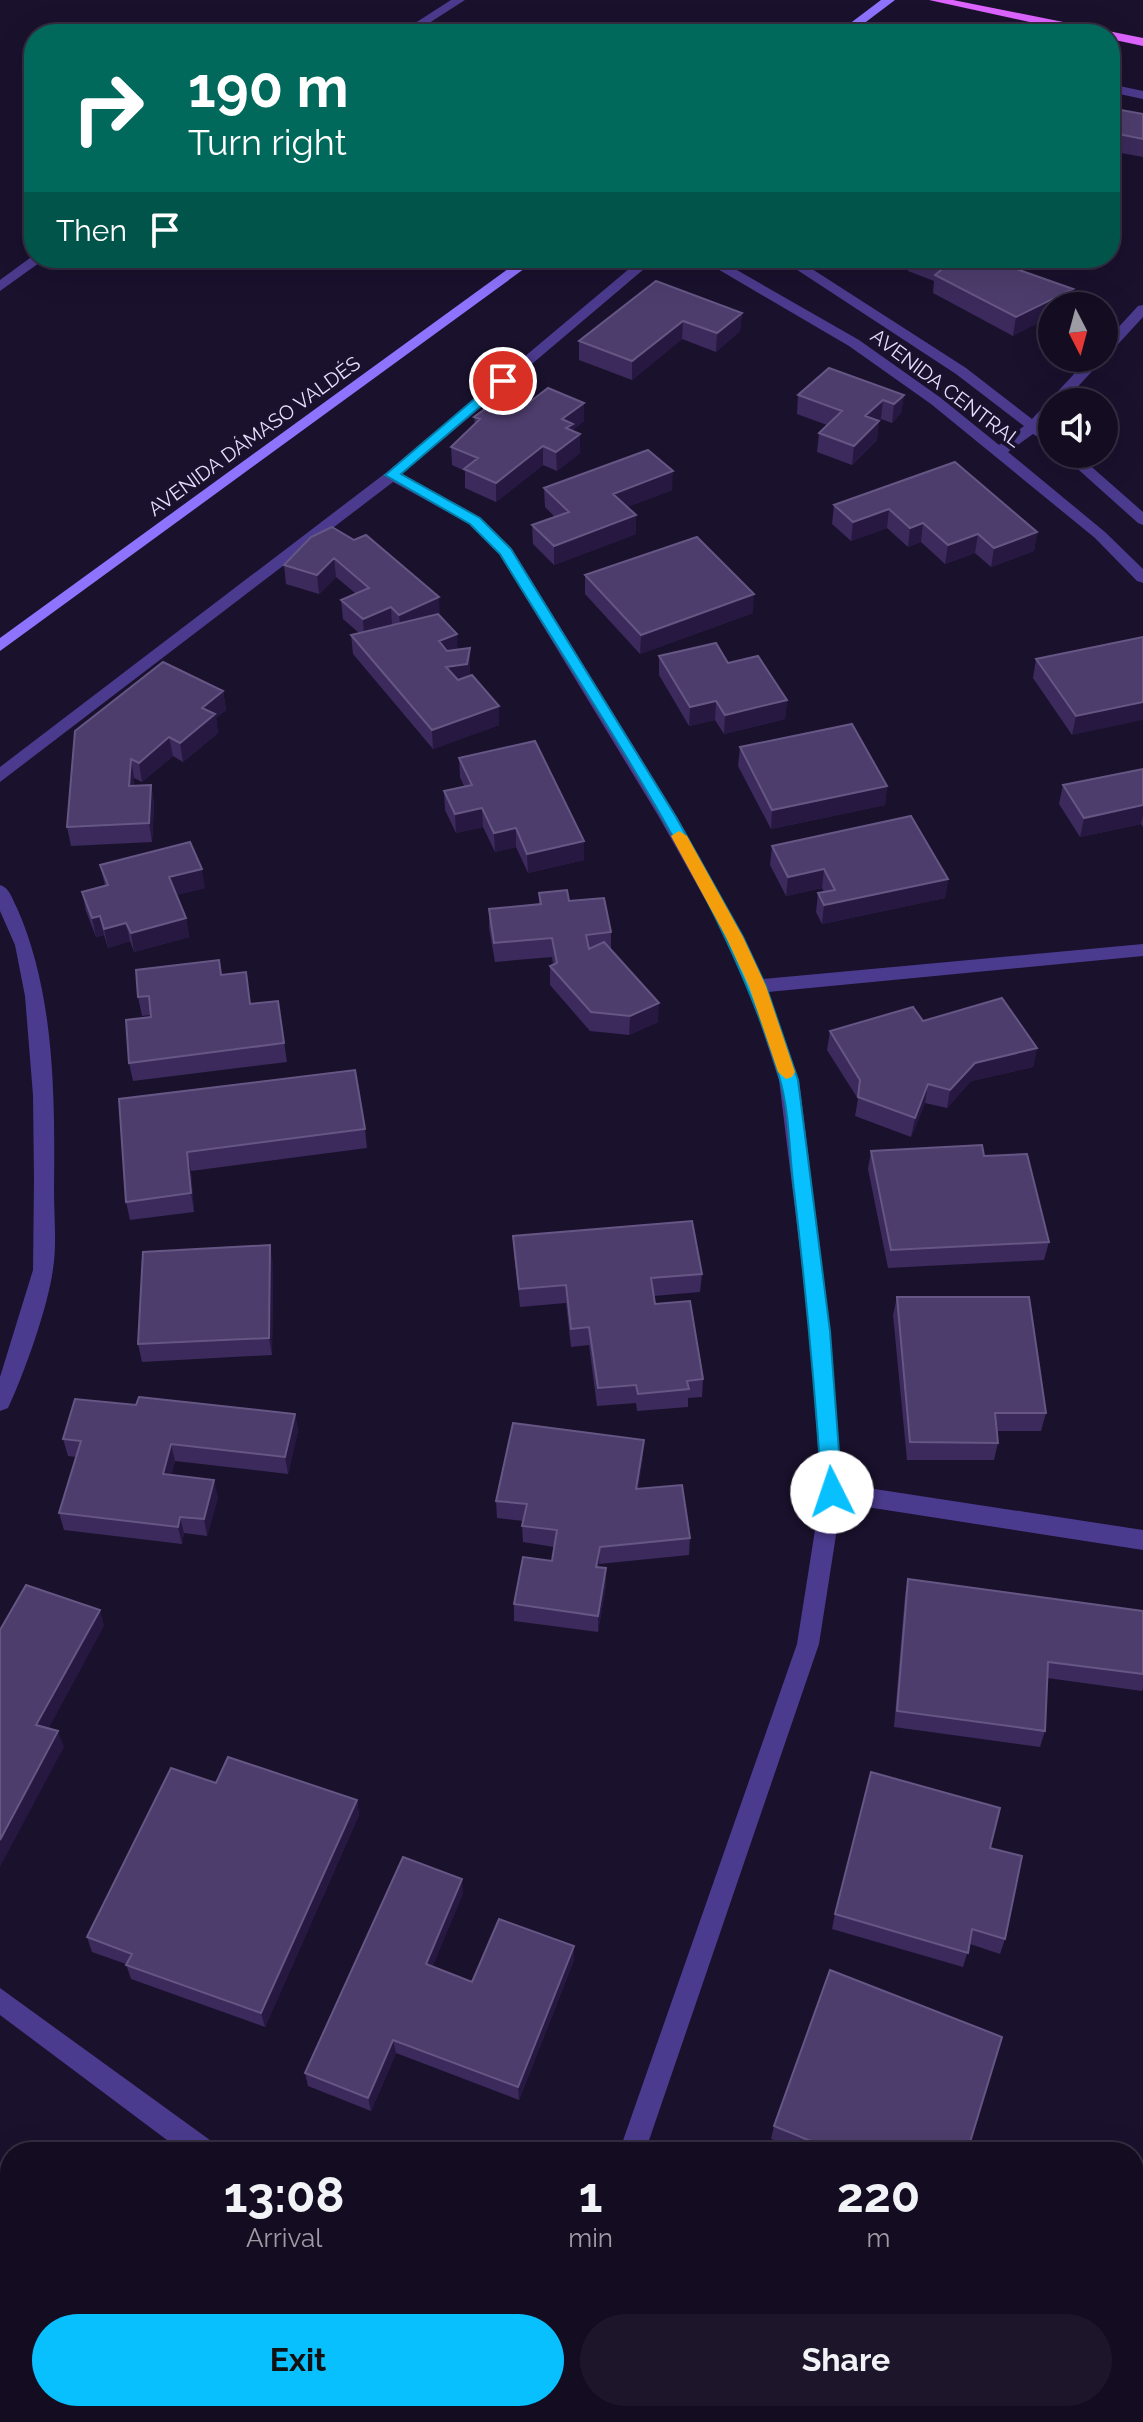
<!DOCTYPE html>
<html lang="en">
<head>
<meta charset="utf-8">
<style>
	:root { --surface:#140d22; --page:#1d162a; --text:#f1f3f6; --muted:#9d9ca5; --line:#332d40; --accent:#09c0ff }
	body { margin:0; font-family:Raleway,sans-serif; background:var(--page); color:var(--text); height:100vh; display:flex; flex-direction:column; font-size:30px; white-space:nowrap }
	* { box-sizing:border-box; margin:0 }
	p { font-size:26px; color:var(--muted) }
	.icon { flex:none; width:44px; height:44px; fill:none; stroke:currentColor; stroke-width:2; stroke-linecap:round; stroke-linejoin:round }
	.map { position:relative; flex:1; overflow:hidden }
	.sheet { position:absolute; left:0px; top:2142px; width:1144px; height:280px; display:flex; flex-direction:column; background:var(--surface); border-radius:32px 32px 0 0; box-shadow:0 8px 32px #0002,0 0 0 2px var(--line) }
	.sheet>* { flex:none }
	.guide { position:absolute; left:24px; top:24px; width:1096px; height:244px; border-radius:32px; box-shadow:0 8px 32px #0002,0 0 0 2px var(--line); background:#00695c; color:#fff; overflow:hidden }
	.needle { width:52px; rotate:174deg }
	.controls { position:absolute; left:1038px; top:292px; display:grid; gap:16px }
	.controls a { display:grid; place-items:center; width:80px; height:80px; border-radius:50%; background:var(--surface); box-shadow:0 8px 32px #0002,0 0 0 2px var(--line); font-size:40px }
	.pin { position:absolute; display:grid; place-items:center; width:68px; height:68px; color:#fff; margin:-34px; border:4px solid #fff; border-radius:50%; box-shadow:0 2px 8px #0007 }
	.me { position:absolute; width:88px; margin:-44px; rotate:356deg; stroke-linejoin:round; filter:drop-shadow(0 0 6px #0008) }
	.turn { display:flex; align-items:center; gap:28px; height:168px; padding:0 32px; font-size:36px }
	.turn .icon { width:104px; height:104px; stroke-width:2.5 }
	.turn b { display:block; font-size:56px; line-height:68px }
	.then { display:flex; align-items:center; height:76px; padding:0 32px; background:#0003; gap:16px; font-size:30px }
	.eta { display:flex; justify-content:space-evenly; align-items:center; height:136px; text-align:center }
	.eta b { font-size:48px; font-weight:700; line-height:56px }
	.button { display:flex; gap:16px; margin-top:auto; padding:16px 32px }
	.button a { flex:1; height:92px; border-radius:48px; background:var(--accent); color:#111; font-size:32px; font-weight:700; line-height:92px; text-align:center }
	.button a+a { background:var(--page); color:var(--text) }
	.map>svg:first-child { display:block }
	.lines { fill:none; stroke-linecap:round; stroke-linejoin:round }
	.lane { fill:#4b3b8e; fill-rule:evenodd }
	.street { fill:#4b3b8e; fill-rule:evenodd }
	.secondary { fill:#8d74ff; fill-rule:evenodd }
	.primary { fill:#dd64ff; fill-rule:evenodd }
	.wall { fill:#3b2a5b }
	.shaded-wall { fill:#261841 }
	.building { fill:#4d3d6d; stroke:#655684; stroke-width:2 }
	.route { fill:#09c0ff; stroke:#067da6; stroke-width:2 }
	.slow { fill:#f59e0b }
	.labels { text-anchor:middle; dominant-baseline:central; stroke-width:8; stroke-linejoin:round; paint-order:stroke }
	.far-street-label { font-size:20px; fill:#e6ddff; stroke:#1a112d }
</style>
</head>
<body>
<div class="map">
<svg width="1143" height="2422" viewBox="0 0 1143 2422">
	<rect width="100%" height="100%" fill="#1a112d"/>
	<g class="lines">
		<!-- lane -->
		<path class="lane" d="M 451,0 L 465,0 L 412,34 L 398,34 Z
			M 34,255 L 34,258 L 46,258 L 0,291 L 0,280 Z"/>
		<!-- street -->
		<path class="street" d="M 1110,84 L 1143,91 L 1143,99 L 1110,92 Z
			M 642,258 L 657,258 L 402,474 L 480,518 L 512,549 L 677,817 L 744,937 L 763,979 L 1143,944 L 1143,956 L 768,992 L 799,1080 L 830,1331 L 842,1484 L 1143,1530 L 1143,1550 L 841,1503 L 819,1644 L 645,2152 L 619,2152 L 797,1644 L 821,1492 L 810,1331 L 779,1080 L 748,986 L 726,937 L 659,817 L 500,555 L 470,524 L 393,482 L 0,782 L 0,767 L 387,472 Z
			M 699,258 L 716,258 L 859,340 L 941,398 L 999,445 L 1024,426 L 956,374 L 779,258 L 795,258 L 966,368 L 1032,419 L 1089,358 L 1104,358 L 1064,402 L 1052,402 L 1052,415 L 1042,426 L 1052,434 L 1052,445 L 1033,434 L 1008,452 L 1105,532 L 1143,569 L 1143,583 L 1137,581 L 1095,538 L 931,404 L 849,346 Z
			M 1143,305 L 1143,317 L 1109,354 L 1104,355 L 1104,343 L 1138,306 Z
			M 1061,454 L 1077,454 L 1143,512 L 1143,525 L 1138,523 Z
			M 0,885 C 10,888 12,899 17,908 C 55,994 55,1097 54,1190 C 54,1216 57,1244 53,1269 C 48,1307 24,1374 8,1408 L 0,1411 L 0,1377 L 33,1270 L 34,1179 L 33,1095 L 25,996 L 15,945 L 0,911 Z
			M 0,1988 L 214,2143 L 218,2152 L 183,2152 L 0,2015 Z
			M 517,2412 L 547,2412 L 543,2422 L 513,2422 Z"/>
		<!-- secondary -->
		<path class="secondary" d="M 881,0 L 895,0 L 850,34 L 836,34 Z
			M 523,258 L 539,258 L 0,651 L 0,638 Z"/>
		<!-- primary -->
		<path class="primary" d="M 929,0 L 953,0 L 1143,38 L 1143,46 L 1110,39 L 1110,34 L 1084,34 Z"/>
	</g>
	<!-- wall -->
	<path class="wall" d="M 1110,108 L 1143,114 L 1143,157 L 1110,151 L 1112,145 L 1110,145 Z
		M 910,258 L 1036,258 L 1021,270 L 1073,289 L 1070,306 L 1052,306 L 1013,336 L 933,293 L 934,281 L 908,271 Z
		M 656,281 L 742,313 L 740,331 L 716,352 L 682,339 L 632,380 L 579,360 L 579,341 Z
		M 798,395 L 904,395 L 901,413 L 892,423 L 881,419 L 878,421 L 877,440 L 852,465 L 817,452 L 819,433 L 827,425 L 797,414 Z
		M 584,403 L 584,421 L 573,430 L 580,453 L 557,471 L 543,465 L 496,502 L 465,488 L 465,471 L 452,465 L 451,447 L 475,424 L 474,417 L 527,404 Z
		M 955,462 L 1037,532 L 1034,551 L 991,567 L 975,553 L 945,564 L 921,542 L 908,547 L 887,528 L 851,541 L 832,524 L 834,505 Z
		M 544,488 L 672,490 L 627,507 L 636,534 L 554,565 L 533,544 L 532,525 L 555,517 L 545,507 Z
		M 311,537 L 439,615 L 458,649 L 470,648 L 470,667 L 469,676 L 499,706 L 499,725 L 433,749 L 353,654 L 351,635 L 359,633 L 343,619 L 341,600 L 355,593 L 336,577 L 319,594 L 286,584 L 284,565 Z
		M 585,575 L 753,613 L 640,654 L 585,594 Z
		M 1143,637 L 1072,735 L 1033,678 L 1036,659 Z
		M 659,656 L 728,663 L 787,700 L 785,719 L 724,734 L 715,720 L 689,726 L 659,675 Z
		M 223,691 L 226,710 L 216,718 L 218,733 L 183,762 L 173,756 L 142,782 L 134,778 L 134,785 L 151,785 L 154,804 L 152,842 L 71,846 L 67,827 L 75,731 Z
		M 740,747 L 887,786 L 885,805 L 771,829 L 738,766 Z
		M 459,758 L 584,841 L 584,860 L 528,873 L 516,847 L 495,852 L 483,827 L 456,833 L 445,810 L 444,791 L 464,786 L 460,777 Z
		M 1143,769 L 1143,827 L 1141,824 L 1080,837 L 1059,804 L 1063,785 Z
		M 772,846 L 948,879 L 945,898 L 822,924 L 816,912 L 818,893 L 824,892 L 822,888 L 786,896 L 770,865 Z
		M 100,865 L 205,888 L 176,895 L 186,918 L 189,937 L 134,952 L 130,941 L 108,948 L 104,935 L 96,937 L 86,911 L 82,892 L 105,886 Z
		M 539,893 L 569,901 L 611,932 L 611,950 L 658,1022 L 629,1035 L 590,1031 L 550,985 L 550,966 L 553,964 L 552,957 L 495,962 L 489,928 L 489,909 L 539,904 Z
		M 222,975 L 251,1004 L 278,1001 L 287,1062 L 133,1081 L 129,1063 L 151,1017 L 151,1015 L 142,1016 L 138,997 Z
		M 923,1021 L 1037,1048 L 1033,1067 L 971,1081 L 947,1108 L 925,1103 L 911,1137 L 855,1116 L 858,1099 L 827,1050 L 830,1031 Z
		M 119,1099 L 365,1129 L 367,1148 L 191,1171 L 194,1212 L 130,1220 L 126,1202 Z
		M 871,1151 L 984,1156 L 1049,1242 L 1044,1260 L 888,1268 L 868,1169 Z
		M 513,1236 L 702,1274 L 700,1292 L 654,1296 L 655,1304 L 703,1379 L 702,1397 L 688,1398 L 688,1407 L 637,1411 L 636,1403 L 597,1406 L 589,1345 L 571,1347 L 566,1303 L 520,1307 L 514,1254 Z
		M 273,1263 L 272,1355 L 142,1362 L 138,1344 Z
		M 897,1297 L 1046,1413 L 1041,1431 L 997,1431 L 998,1443 L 994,1460 L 907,1460 L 893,1315 Z
		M 136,1405 L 295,1414 L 298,1431 L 288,1474 L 175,1461 L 171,1475 L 218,1497 L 207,1536 L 184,1533 L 182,1544 L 64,1530 L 59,1513 L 76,1457 L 68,1456 L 63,1439 Z
		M 643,1457 L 638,1489 L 690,1538 L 689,1555 L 599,1564 L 599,1567 L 606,1585 L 598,1632 L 514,1621 L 514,1604 L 552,1561 L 554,1547 L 523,1542 L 522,1526 L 523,1521 L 497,1518 L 496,1501 Z
		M 908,1579 L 1143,1611 L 1143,1688 L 1142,1691 L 1047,1678 L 1045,1731 L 1040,1747 L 894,1727 L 905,1595 Z
		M 216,1783 L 357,1800 L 359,1815 L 265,2027 L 131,1979 L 126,1964 L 92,1952 L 87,1937 Z
		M 990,1848 L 1005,1939 L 1000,1954 L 970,1944 L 963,1967 L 832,1929 L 835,1914 Z
		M 463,1893 L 432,1967 L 472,1982 L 574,1960 L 519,2100 L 396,2053 L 371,2111 L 308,2086 L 305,2073 Z
		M 774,2126 L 967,2152 L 804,2152 L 771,2139 Z"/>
	<!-- shaded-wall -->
	<path class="shaded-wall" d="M 1017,258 L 1036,258 L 1005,284 L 1008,266 Z
		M 1073,289 L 1070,306 L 1052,306 L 1052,316 L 1013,336 L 1016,317 Z
		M 742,313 L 740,331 L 716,352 L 717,333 Z
		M 683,321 L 682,339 L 632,380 L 632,361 Z
		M 904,395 L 901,413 L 892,423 L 894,404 Z
		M 883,400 L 881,419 L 863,435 L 865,416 Z
		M 584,403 L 584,421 L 573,430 L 573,439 L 580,434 L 580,453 L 557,471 L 556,452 L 562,419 Z
		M 879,421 L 877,440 L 852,465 L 854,446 Z
		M 543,446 L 543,465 L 496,502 L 496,483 Z
		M 673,471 L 672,490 L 612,513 L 613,494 Z
		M 889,509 L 887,528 L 851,541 L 853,522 Z
		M 636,515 L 636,534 L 554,565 L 554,546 Z
		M 923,523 L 921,542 L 908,547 L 910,528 Z
		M 1037,532 L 1034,551 L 991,567 L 994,548 Z
		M 978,534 L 975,553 L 945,564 L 948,545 Z
		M 334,558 L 336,577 L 319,594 L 317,575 Z
		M 754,594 L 753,613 L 640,654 L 641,635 Z
		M 439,597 L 440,616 L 401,634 L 399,615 Z
		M 391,607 L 392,626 L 364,638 L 363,619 Z
		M 457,634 L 458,653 L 440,660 L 439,641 Z
		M 470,648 L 470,667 L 468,683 L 447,686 L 446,667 Z
		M 223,691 L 226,710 L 216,718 L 218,733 L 183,762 L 180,743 L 202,708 Z
		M 787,700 L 785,719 L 724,734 L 725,715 Z
		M 716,701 L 715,720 L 689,726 L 690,707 Z
		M 1143,702 L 1143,720 L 1072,735 L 1076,716 Z
		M 499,706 L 499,725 L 433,749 L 432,730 Z
		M 169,737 L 173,756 L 142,782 L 139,763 Z
		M 131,759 L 134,778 L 133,805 L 129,786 Z
		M 151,785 L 154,804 L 152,842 L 149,823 Z
		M 887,786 L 885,805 L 771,829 L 772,810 Z
		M 1143,805 L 1143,815 L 1141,824 L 1080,837 L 1084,818 Z
		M 482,808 L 483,827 L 456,833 L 455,814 Z
		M 516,828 L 516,847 L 495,852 L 494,833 Z
		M 584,841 L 584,860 L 528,873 L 527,854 Z
		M 202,869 L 205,888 L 172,896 L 169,877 Z
		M 824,869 L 822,888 L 786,896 L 788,877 Z
		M 948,879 L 945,898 L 822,924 L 824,905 Z
		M 100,916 L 104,935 L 96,937 L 92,918 Z
		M 186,918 L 189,937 L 134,952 L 131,933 Z
		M 126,923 L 130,941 L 108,948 L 104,929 Z
		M 659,1003 L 658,1022 L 629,1035 L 630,1016 Z
		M 1037,1048 L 1033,1067 L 971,1081 L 947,1108 L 950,1090 L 975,1063 Z
		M 928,1084 L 925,1103 L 911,1137 L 915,1118 Z
		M 187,1152 L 191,1171 L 194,1212 L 191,1193 Z
		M 270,1245 L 273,1263 L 272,1355 L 269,1338 Z
		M 295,1414 L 298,1431 L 288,1474 L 285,1457 Z
		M 644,1440 L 643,1457 L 636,1506 L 636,1489 Z
		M 171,1444 L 175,1461 L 167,1491 L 163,1474 Z
		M 214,1480 L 218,1497 L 207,1536 L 204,1519 Z
		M 180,1517 L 184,1533 L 182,1544 L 178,1527 Z
		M 600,1547 L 599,1564 L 595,1584 L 596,1567 Z
		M 606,1568 L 606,1585 L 598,1632 L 598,1616 Z
		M 100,1610 L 104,1626 L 42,1741 L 36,1725 Z
		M 58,1731 L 64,1747 L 0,1867 L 0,1840 Z
		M 357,1800 L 359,1815 L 265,2027 L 261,2013 Z
		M 462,1879 L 463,1893 L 428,1978 L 426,1964 Z
		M 574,1946 L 574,1960 L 519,2100 L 518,2087 Z
		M 393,2040 L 396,2053 L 371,2111 L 368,2098 Z"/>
	<!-- building -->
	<path class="building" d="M 1110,108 L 1143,114 L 1143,139 L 1114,133 L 1117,128 L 1110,126 Z
		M 925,258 L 1017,258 L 1008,266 L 1073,289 L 1016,317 L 935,275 L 946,266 Z
		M 656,281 L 742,313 L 717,333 L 683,321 L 632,361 L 579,341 Z
		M 829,368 L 904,395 L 894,404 L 883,400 L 865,416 L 879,421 L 854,446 L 819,433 L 842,411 L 798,395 Z
		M 548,388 L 584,403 L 562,419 L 573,424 L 566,428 L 580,434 L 556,452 L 543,446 L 496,483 L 464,469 L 478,458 L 451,447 L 480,419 L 474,417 L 504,395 L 527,404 Z
		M 648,450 L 673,471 L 613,494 L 636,515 L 554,546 L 532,525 L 569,512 L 544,488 Z
		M 955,462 L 1037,532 L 994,548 L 978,534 L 948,545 L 923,523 L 910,528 L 889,509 L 853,522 L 834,505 Z
		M 332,527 L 354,540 L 366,535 L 439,597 L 399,615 L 391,607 L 363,619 L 341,600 L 369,588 L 334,558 L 317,575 L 284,565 L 311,537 Z
		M 697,537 L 754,594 L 641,635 L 585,575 Z
		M 438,614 L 457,634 L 439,641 L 447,651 L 470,648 L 467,664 L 446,667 L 458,680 L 472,675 L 499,706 L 432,730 L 351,635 Z
		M 1143,637 L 1143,702 L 1076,716 L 1036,659 Z
		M 716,643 L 728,663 L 758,656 L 787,700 L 725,715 L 716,701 L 690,707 L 659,656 Z
		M 163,662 L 223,691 L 202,708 L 215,714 L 180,743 L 169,737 L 139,763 L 131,759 L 129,786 L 151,785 L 149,823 L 67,827 L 75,731 Z
		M 852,724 L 887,786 L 772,810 L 740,747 Z
		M 535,741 L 584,841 L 527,854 L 516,828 L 494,833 L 482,808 L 455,814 L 444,791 L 472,785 L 459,758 Z
		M 1143,769 L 1143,805 L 1084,818 L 1063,785 Z
		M 911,816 L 948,879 L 824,905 L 818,893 L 835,890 L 824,869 L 788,877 L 772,846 Z
		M 190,842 L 202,869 L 169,877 L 186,918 L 131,933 L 126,923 L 104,929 L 100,916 L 92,918 L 82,892 L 108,885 L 100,865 Z
		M 567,890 L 569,901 L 604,898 L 611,932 L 586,935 L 589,949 L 604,942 L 659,1003 L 630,1016 L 591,1012 L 550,966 L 557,963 L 552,938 L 494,943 L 489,909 L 541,904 L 539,893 Z
		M 219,960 L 221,975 L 246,972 L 250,1004 L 278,1001 L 284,1043 L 129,1063 L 126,1020 L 151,1017 L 149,996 L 138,997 L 136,970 Z
		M 1002,998 L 1037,1048 L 975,1063 L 950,1090 L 928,1084 L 915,1118 L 858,1097 L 860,1080 L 830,1031 L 913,1007 L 923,1021 Z
		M 355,1070 L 365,1129 L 187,1152 L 191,1193 L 126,1202 L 119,1099 Z
		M 982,1145 L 984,1156 L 1027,1154 L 1049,1242 L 891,1250 L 871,1151 Z
		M 692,1221 L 702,1274 L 651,1278 L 655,1304 L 690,1301 L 703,1379 L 687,1381 L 689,1389 L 638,1394 L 636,1385 L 598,1388 L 589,1327 L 571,1329 L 566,1285 L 519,1289 L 513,1236 Z
		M 270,1245 L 269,1338 L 138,1344 L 143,1252 Z
		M 897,1297 L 1029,1297 L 1046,1413 L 995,1413 L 998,1443 L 910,1442 Z
		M 139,1397 L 295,1414 L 285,1457 L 171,1444 L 163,1474 L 214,1480 L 204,1519 L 180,1517 L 178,1527 L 59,1513 L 81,1441 L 63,1439 L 75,1399 L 136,1405 Z
		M 513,1423 L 644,1440 L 636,1489 L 682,1485 L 690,1538 L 600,1547 L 596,1567 L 606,1568 L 598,1616 L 514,1604 L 523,1557 L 552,1561 L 557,1530 L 522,1526 L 527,1504 L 496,1501 Z
		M 908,1579 L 1143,1611 L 1143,1674 L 1048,1662 L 1045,1731 L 897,1711 Z
		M 26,1585 L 100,1610 L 36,1725 L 58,1731 L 0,1840 L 0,1630 Z
		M 228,1757 L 357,1800 L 261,2013 L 126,1965 L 132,1954 L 87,1937 L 171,1768 L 216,1783 Z
		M 871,1772 L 1000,1808 L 990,1848 L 1022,1856 L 1005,1939 L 972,1929 L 968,1953 L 835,1914 Z
		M 403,1857 L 462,1879 L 426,1964 L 472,1982 L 499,1919 L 574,1946 L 518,2087 L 393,2040 L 368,2098 L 305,2073 Z
		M 830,1970 L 1002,2037 L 967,2152 L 837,2152 L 774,2126 Z
		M 690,2412 L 876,2412 L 872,2422 L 685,2422 Z"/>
	<!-- route -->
	<path class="route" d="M 499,378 L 510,381 L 401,474 L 480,518 L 511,549 L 676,817 L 743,937 L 766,986 L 798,1080 L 830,1331 L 842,1492 L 839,1498 L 832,1500 L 825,1498 L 822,1492 C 815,1391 806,1291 794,1190 C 789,1154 790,1112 779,1076 C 724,892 600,718 500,554 L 470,524 L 385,475 Z"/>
	<!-- slow -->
	<path class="slow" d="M 679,831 L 687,836 L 743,937 L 766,986 L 795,1072 L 792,1077 L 786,1079 L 778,1072 L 749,986 L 726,937 L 671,836 Z"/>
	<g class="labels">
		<!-- far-street labels -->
		<g class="far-street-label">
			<text transform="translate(946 388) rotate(37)">AVENIDA CENTRAL</text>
			<text transform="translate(254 436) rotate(-36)">AVENIDA DÁMASO VALDÉS</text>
		</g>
	</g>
</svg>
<div class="controls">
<a><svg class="needle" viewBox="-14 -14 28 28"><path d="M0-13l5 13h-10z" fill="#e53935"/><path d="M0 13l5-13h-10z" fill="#9d9ca5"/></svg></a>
<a><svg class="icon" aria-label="sound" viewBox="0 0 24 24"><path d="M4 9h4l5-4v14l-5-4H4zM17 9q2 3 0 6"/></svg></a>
</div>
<div class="pin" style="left:503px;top:381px;background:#d93025"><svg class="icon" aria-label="arrive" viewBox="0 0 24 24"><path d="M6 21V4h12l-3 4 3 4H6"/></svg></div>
<svg class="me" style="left:832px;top:1492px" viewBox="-20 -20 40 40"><circle r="19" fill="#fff"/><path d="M0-13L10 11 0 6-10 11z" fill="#09c0ff"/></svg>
<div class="guide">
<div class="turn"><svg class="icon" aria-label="right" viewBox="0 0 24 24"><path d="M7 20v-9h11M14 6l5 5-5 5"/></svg><div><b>190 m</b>Turn right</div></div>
<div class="then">Then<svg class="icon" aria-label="arrive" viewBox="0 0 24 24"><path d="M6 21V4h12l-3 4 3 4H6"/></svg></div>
</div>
<section class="sheet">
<div class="eta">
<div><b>13:08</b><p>Arrival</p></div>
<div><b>1</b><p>min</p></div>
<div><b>220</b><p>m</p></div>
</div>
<div class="button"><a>Exit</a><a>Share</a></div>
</section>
</div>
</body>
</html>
